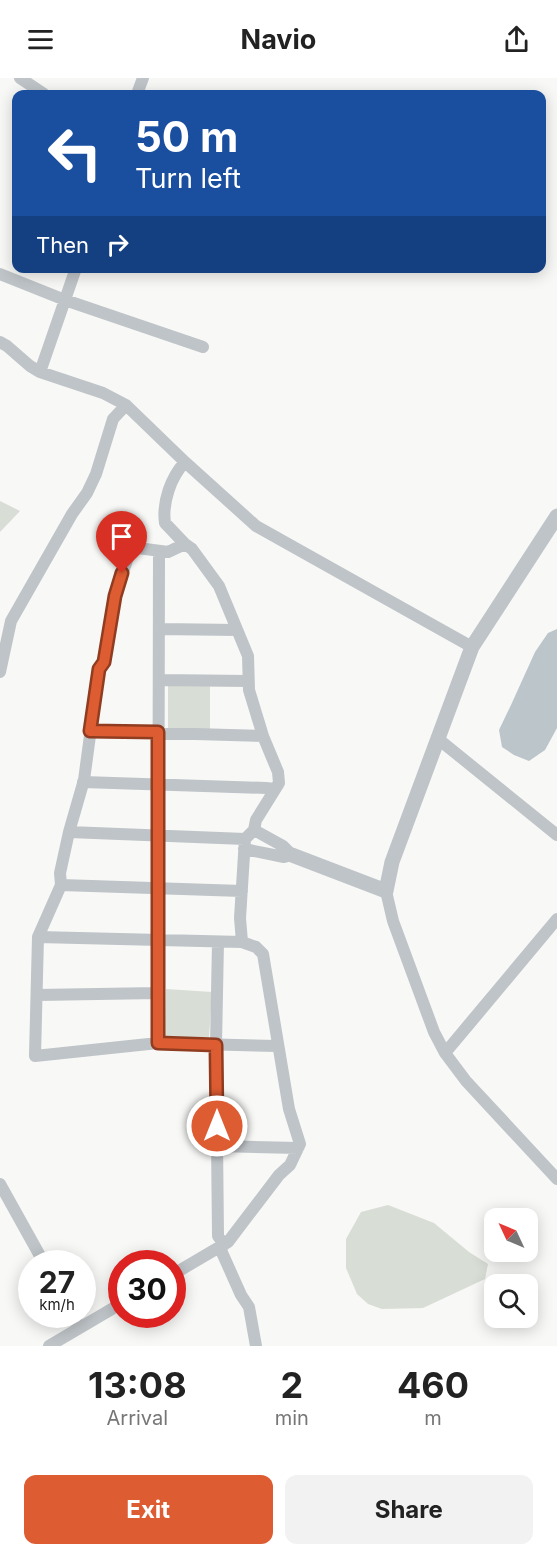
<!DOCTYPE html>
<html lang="en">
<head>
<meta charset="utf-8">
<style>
	:root { --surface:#fff; --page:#f2f2f2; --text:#222; --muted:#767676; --accent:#de5c31 }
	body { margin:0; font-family:Inter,sans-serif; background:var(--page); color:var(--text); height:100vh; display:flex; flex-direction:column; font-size:22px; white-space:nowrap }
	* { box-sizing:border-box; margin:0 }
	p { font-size:20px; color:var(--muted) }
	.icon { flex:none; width:33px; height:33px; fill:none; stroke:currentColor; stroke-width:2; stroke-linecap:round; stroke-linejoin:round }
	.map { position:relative; height:1268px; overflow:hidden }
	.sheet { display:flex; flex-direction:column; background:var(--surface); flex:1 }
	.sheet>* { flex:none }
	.hud { position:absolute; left:12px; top:12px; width:534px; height:183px; border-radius:12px; box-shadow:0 3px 15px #0003; background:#1a4fa0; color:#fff; overflow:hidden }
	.needle { width:39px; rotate:314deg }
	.fabs { position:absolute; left:484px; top:1130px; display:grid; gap:12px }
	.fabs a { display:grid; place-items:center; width:54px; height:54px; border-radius:12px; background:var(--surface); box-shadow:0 3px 15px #0003; font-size:30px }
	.speed { position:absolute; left:18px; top:1172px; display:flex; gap:12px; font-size:30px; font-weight:700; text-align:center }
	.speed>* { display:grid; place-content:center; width:78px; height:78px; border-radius:50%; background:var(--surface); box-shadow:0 3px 15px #0003; line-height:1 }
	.speed small { font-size:15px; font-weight:400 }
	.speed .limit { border:9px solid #d22; background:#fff; color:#111 }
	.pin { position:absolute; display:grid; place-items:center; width:51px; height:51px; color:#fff; margin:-62px -26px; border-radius:50% 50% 50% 0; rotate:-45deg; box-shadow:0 0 6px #0007 }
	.pin .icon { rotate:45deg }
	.me { position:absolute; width:66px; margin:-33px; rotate:0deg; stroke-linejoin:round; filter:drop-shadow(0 0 4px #0008) }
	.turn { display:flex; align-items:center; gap:21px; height:126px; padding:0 24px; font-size:27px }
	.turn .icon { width:78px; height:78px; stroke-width:2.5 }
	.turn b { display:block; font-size:42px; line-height:51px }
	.then { display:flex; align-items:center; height:57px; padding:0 24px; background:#0003; gap:12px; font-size:22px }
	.eta { display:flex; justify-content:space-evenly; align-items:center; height:102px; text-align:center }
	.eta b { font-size:36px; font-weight:700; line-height:42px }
	.primary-button { display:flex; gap:12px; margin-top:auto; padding:12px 24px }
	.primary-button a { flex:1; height:69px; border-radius:12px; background:var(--accent); color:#fff; font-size:24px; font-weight:700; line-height:69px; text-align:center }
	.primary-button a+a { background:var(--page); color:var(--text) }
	header { display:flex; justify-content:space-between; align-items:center; height:78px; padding:0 24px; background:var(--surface); font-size:27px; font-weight:700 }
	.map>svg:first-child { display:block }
	.green { fill:#d8ddd5 }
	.water { fill:#bbc5ca }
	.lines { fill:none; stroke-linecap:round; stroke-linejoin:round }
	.minor { stroke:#bfc4c8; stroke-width:12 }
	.tertiary { stroke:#bfc4c8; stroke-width:15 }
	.route-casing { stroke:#903c20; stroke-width:15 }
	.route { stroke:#de5c31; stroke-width:10 }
</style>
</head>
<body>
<header><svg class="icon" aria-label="menu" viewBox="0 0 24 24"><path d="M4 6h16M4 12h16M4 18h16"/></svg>Navio<svg class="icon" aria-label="share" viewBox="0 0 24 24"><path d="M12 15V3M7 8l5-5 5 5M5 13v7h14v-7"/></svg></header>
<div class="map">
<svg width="557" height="1268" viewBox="0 0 557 1268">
	<rect width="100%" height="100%" fill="#f8f8f6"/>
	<!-- green -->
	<path class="green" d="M 0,423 L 20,433 L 0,454 Z
		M 168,606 L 210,606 L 210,652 L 168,651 Z
		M 166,911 L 212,914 L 209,959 L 165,959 Z
		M 388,1127 L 434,1145 L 469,1174 L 488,1186 L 485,1201 L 423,1230 L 382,1231 L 368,1226 L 357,1216 L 346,1190 L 346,1161 L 361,1134 Z"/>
	<!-- water -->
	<path class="water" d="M 557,551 L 557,650 L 545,672 L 529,683 L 514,677 L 502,669 L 499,652 L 511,627 L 535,574 L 548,555 Z"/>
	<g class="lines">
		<!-- minor -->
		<path class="minor" d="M 20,0 L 44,16
			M 137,16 L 143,0
			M 0,196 L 65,222 L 203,269
			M 0,264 L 7,268 L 30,288 L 40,294 L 103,315 L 126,327 L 185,384 L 256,448 L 472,569
			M 40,294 L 76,190
			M 185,466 L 168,474 L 138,470 L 130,473 L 115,518 L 104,584 L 99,591 L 84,702 L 69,754 L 60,795 L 61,807 L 38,859 L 35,978 L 158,965 L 277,968
			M 159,551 L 237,552
			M 0,594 L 11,543 L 72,436 L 87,415 L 96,396 L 113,341 L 126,327
			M 159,602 L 248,603
			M 90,653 L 263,658
			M 437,660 L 557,757
			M 83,704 L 266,710 L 275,711
			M 254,752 L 283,768 L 292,777
			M 69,754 L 245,761
			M 244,771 L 284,779 L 292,777
			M 61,807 L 242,813
			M 386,813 L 393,843 L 434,954 L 445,975 L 466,1003 L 557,1101
			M 38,859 L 242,864
			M 218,864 L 216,967 L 218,1158 L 224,1167
			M 37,917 L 158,915
			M 158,965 L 159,474
			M 445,975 L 557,841
			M 217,1068 L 298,1070
			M 0,1106 L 44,1185
			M 220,1170 L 241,1217 L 249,1229 L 256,1268
			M 172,1197 L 228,1164 L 279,1097 L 290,1087 L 300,1066 L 289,1031 L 263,876 L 256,869 L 242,864 L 240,840 L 245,761 L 254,752 L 256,742 L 279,705 L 278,694 L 263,658 L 249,612 L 248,578 L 219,508 L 192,471 L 185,466 L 165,445 C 162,424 171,399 185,384
			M 72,1236 L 79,1249
			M 49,1268 L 122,1225"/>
		<!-- tertiary -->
		<path class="tertiary" d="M 292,777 L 386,813 L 392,784 L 472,569 L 557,438"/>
	</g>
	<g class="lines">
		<defs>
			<path id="route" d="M 122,495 L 115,518 L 104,584 L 99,591 L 90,653 L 158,654 L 158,965 L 216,967 L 217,1048"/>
		</defs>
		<!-- route casing -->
		<use href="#route" class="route-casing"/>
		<!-- route -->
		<use href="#route" class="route"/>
	</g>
</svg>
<div class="fabs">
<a><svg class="needle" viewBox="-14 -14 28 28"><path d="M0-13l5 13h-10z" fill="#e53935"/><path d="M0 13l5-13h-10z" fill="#767676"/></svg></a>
<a><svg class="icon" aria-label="search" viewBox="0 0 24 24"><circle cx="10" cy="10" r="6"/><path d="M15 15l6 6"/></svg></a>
</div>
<div class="speed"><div>27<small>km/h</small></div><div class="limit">30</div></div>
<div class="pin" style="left:122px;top:495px;background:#d93025"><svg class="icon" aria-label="arrive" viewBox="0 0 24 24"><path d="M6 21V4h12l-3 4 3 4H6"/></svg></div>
<svg class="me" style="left:217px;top:1048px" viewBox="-20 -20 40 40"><circle r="17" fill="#de5c31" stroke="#fff" stroke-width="3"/><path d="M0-11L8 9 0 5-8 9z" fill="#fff"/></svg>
<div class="hud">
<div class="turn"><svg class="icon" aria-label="left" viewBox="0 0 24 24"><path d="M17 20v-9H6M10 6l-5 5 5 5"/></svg><div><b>50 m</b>Turn left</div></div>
<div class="then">Then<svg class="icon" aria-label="right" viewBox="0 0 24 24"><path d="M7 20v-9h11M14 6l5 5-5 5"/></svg></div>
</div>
</div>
<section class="sheet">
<div class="eta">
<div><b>13:08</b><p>Arrival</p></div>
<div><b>2</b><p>min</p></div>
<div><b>460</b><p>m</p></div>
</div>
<div class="primary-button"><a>Exit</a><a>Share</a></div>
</section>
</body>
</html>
